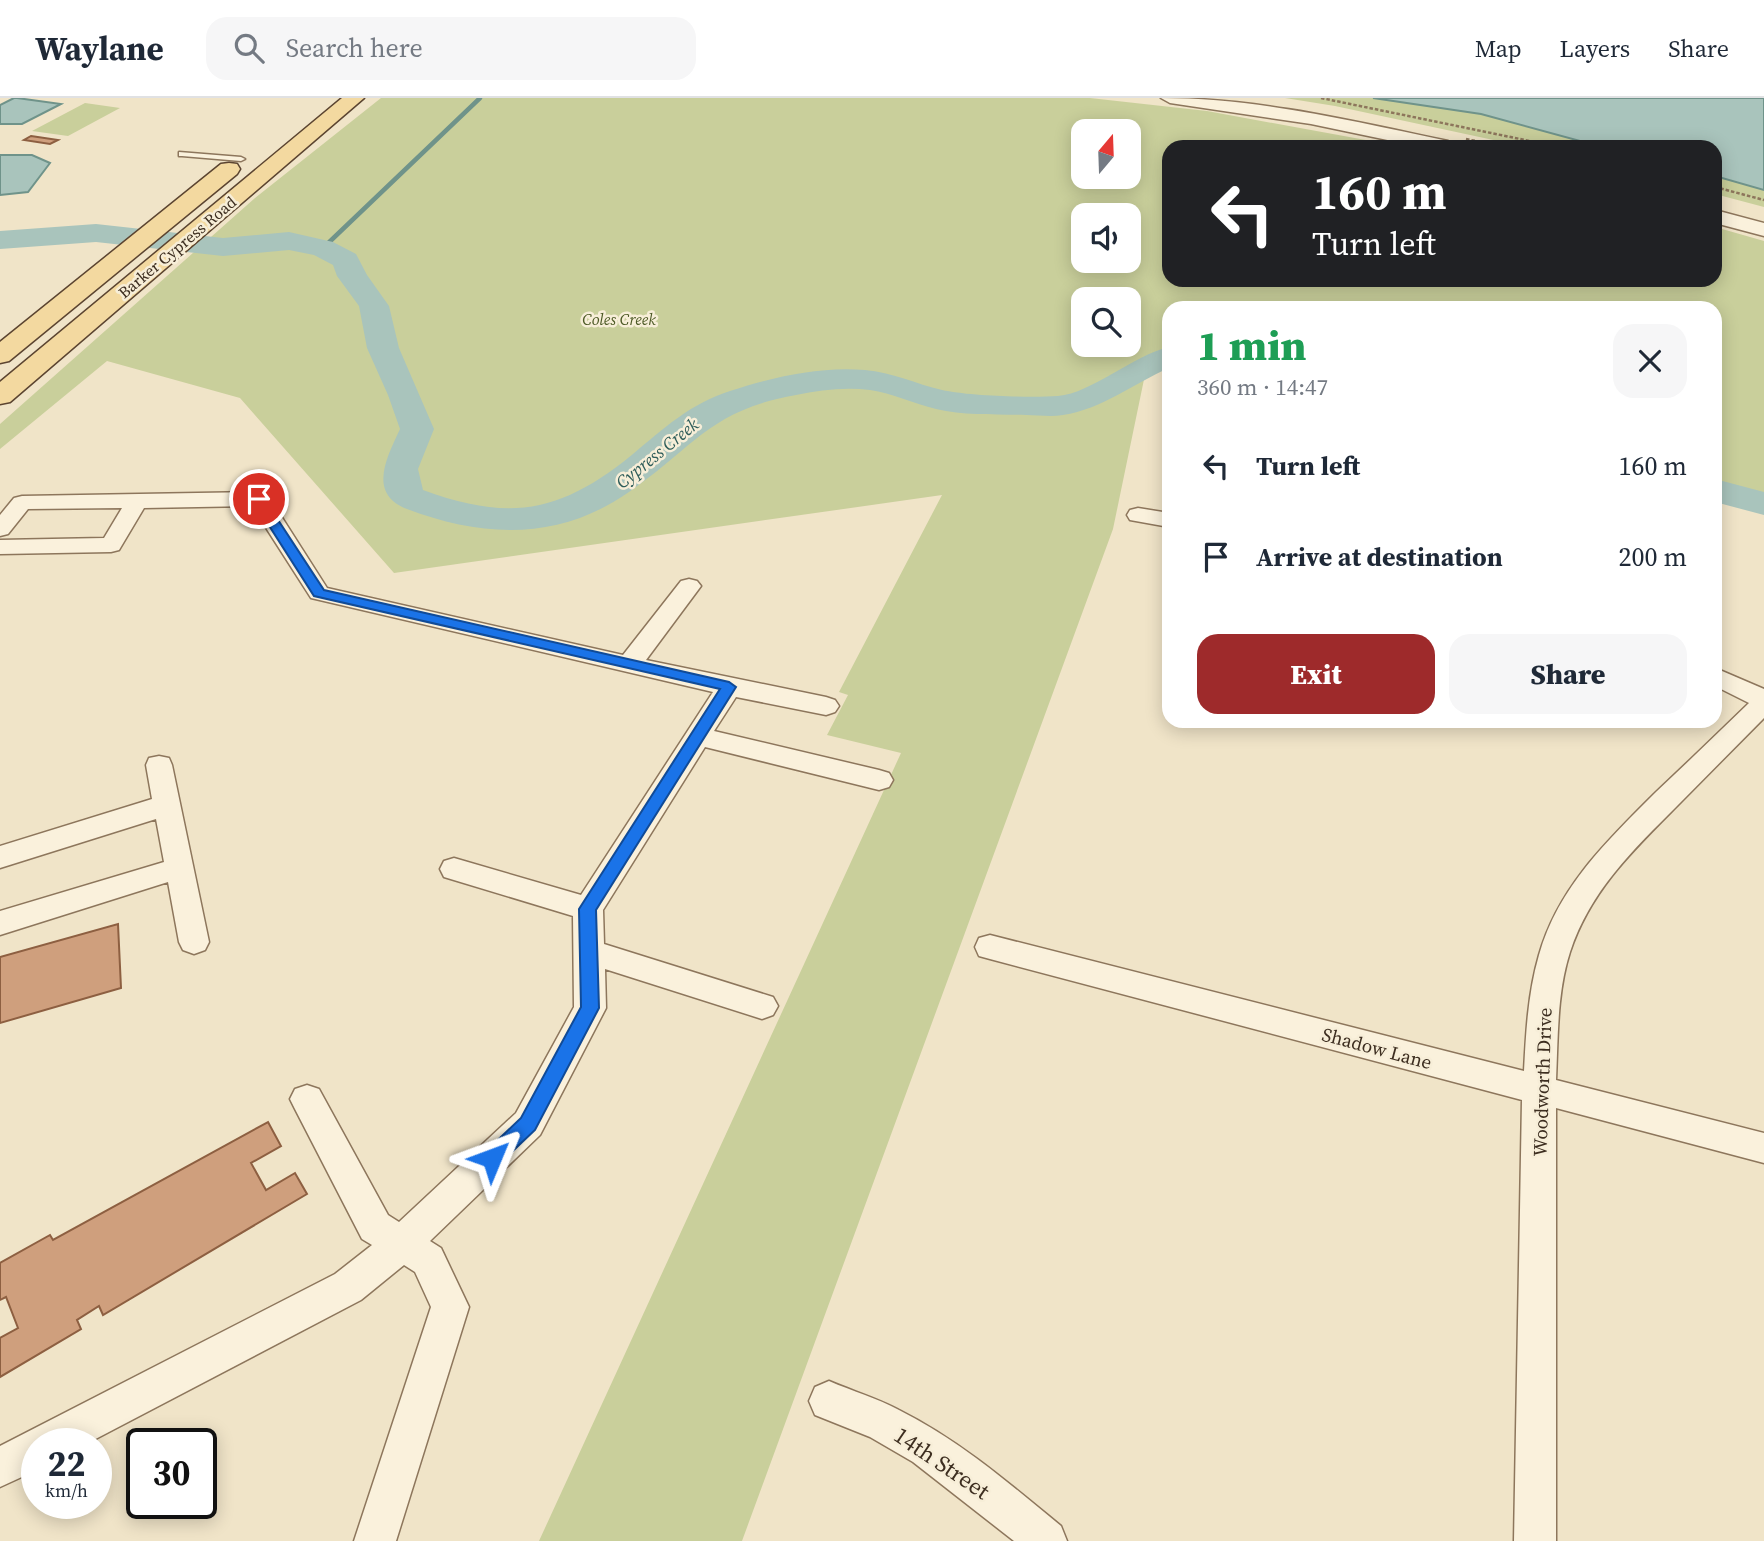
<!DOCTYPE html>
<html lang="en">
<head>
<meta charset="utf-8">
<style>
	:root { --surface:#fff; --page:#f6f6f7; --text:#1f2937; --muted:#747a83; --line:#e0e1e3; --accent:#9e2a2b }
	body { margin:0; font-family:"Source Serif 4",serif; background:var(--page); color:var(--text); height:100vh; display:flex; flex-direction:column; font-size:26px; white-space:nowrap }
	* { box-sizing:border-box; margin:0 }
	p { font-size:23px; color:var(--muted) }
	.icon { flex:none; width:38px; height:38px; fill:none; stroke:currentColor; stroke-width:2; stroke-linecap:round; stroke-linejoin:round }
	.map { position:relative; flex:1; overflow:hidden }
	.details { position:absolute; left:1162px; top:203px; width:560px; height:427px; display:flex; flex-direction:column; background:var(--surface); border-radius:21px; box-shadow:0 4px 18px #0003 }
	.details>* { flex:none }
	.hud { position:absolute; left:1162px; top:42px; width:560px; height:147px; border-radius:21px; box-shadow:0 4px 18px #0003; background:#202124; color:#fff; overflow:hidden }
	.needle { width:46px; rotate:19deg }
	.controls { position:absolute; left:1071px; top:21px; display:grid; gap:14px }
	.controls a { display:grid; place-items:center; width:70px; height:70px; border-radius:14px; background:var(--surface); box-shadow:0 4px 18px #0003; font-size:35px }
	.speed { position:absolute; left:21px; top:1330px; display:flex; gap:14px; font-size:35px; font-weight:700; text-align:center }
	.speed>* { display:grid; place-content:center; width:91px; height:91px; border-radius:50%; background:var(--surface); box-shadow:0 4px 18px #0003; line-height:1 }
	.speed small { font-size:18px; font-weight:400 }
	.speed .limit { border:4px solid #111; border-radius:10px; background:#fff; color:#111 }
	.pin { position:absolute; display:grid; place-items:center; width:60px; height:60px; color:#fff; margin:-30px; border:4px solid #fff; border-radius:50%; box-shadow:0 2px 7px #0007 }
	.me { position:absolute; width:77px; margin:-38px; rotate:46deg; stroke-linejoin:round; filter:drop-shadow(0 0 5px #0008) }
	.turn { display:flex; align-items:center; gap:24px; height:147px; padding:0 35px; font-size:32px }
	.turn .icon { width:91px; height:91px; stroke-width:2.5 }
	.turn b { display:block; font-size:49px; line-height:60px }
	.round { display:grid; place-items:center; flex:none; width:74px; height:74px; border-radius:21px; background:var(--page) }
	.summary { display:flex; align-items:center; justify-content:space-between; height:119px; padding:0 35px }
	h1 { font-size:42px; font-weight:800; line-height:52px; color:#1e9e55 }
	.cta { display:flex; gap:14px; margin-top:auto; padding:14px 35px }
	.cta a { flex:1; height:80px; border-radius:21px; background:var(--accent); color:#fff; font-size:28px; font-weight:800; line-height:80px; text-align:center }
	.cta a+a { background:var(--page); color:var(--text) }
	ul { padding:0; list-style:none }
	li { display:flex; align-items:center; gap:21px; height:91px; padding:0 35px }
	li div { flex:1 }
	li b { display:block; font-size:26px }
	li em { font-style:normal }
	header { display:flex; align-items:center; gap:42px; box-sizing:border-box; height:98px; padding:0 35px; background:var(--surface); border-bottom:2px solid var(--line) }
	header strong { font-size:33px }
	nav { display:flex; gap:38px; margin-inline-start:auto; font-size:24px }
	.search { width:490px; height:63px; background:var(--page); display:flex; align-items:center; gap:18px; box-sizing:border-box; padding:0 24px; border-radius:21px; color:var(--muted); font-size:26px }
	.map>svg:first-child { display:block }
	.green { fill:#c9cf9b; fill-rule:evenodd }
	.water { fill:#a9c4bc; stroke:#6f938a; stroke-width:2 }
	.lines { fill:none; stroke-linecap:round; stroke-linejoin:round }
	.stream { stroke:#6f938a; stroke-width:4.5 }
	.river { fill:#a9c4bc; fill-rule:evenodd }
	.building { fill:#cf9f7d; stroke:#8d5f41; stroke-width:2 }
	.service-casing { stroke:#8d765c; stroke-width:3 }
	.minor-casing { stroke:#8d765c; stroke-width:3 }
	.tertiary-casing { stroke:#8d765c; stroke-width:3 }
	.primary-casing { stroke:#5b4430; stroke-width:3 }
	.path { stroke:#8d765c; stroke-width:2.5; stroke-dasharray:3.5 2; stroke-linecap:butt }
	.service { fill:#faf1dc; fill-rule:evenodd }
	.minor { fill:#faf1dc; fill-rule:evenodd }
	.tertiary { fill:#faf1dc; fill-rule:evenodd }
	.primary { fill:#f3d9a0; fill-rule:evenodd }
	.route { fill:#1a73e8; stroke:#114b97; stroke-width:2 }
	.labels { text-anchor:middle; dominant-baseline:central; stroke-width:5; stroke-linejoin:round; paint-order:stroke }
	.far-street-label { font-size:16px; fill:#3d2e20; stroke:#f7eed8 }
	.far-park-label { font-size:16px; font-style:italic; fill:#4d5a26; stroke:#f7eed8 }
	.far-water-label { font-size:18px; font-style:italic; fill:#2f5d5a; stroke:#f7eed8 }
	.street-label { font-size:19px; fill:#3d2e20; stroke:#f7eed8 }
	.near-street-label { font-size:23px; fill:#3d2e20; stroke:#f7eed8 }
</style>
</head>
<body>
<header>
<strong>Waylane</strong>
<div class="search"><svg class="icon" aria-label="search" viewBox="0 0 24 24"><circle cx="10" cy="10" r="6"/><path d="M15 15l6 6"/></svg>Search here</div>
<nav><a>Map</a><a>Layers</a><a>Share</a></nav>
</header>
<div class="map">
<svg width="1764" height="1443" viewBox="0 0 1764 1443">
	<rect width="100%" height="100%" fill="#f0e4c8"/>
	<!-- green -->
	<path class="green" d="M 381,0 L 1090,0 L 1207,13 L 1404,49 L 1169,49 L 1169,182 L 1715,182 L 1715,129 L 1764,143 L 1764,406 L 1715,392 L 1715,210 L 1169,210 L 1169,259 L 1147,267 L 1113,431 L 742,1443 L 539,1443 L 901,655 L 827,637 L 848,597 L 839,594 L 942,397 L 394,475 L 240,300 L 107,263 L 0,351 L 0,326 L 255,100 ZM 1083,33 L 1129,33 L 1129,79 L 1083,79 ZM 1083,117 L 1129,117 L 1129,163 L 1083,163 ZM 1083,201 L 1129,201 L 1129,247 L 1083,247 Z
		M 1285,0 L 1764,0 L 1764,109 L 1715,96 L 1715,49 L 1526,49 L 1335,8 Z
		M 85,5 L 120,10 L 68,38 L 32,33 Z"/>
	<!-- water -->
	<path class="water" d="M 14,0 L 17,0 L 61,6 L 22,26 L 0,26 L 0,7 Z
		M 1373,0 L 1764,0 L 1764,92 L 1715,78 L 1715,49 L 1602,49 L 1481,16 Z
		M 0,57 L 32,57 L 50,65 L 28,94 L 0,97 Z"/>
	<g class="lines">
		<!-- stream -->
		<path class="stream" d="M 323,150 L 480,0"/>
		<!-- river -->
		<path class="river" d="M 96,126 L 223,140 L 289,134 L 333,144 L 356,156 L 367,177 L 389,208 L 399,250 L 434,331 L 418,371 L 423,392 C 510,424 561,415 633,356 C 663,331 691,305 730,293 C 772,279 821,268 865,272 C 892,274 916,286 942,292 C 969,298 1030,300 1058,298 C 1092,295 1132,258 1169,249 L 1169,270 C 1133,286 1102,311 1063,317 C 1051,319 1038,317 1026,317 C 996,316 965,318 936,311 C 914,306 892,295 870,292 C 845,289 820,292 796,297 C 710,312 694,349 629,394 C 559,443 484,440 407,411 C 367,396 387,359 400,331 L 388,297 L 367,250 L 359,208 L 337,178 L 333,167 L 314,157 L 289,152 L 223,158 L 96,144 L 0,151 L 0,133 Z
			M 1715,381 L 1764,394 L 1764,417 L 1715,404 Z"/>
	</g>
	<!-- building -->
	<path class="building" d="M 31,38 L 58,42 L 50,46 L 24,42 Z
		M 118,826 L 121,890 L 0,925 L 0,859 Z
		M 268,1024 L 281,1048 L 251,1065 L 266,1092 L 295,1075 L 307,1096 L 103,1217 L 99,1208 L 77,1222 L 81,1231 L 0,1279 L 0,1240 L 18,1230 L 6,1199 L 0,1202 L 0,1165 L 50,1137 L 53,1142 Z"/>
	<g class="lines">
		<defs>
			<path id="service" d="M 179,54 L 241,59 L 245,61 L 241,63 L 182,58 L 179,58 Z"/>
			<path id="minor" d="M 259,394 L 267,396 L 327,490 L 623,557 L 681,483 L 689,481 L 697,483 L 701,488 L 646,562 L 826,599 L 835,602 L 839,608 L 835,614 L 826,617 L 736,599 L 714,633 L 879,672 L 889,675 L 893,682 L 889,689 L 879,692 L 705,649 L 603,812 L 604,846 L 773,899 L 778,908 L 773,917 L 762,921 L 605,871 L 606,910 L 540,1037 L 430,1143 L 441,1150 L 469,1209 L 396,1443 L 354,1443 L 431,1209 L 415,1174 L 404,1167 L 361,1202 L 86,1346 L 37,1346 L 37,1372 L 0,1389 L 0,1348 L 335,1176 L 372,1147 L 362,1141 L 295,1011 L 290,1001 L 295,991 L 307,987 L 319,991 L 388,1117 L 399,1124 L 516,1015 L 574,909 L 573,818 L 444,779 L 440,771 L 444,763 L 454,760 L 581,797 L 713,594 L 311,500 L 252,408 L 144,410 L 119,452 L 111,454 L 0,456 L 0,442 L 104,440 L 122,410 L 28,411 L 8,436 L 0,438 L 0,417 L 14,400 L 22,398 Z
				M 1138,410 L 1169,415 L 1169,429 L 1130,422 L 1127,417 L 1130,412 Z
				M 1715,570 L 1764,591 L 1764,620 C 1735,649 1706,679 1677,708 C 1633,752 1590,793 1570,854 C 1557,894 1558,939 1556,982 L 1764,1035 L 1764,1065 L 1556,1010 L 1556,1443 L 1514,1443 L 1522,1002 L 990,861 L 979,858 L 975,849 L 979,840 L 990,837 L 1524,973 C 1526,934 1528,895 1539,857 C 1558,789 1608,742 1656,694 C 1687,665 1718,635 1749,605 L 1715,588 Z
				M 159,658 L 169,660 L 172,667 L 209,844 L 205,852 L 194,856 L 183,852 L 179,844 L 168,784 L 0,837 L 0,813 L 164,764 L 156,721 L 0,770 L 0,748 L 152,701 L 146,667 L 149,660 Z
				M 829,1283 C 852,1293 877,1300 899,1312 C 959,1342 1010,1386 1061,1428 L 1067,1443 L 1014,1443 L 913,1364 L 870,1339 L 815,1317 L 809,1303 L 815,1289 Z"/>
			<path id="tertiary" d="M 1161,0 C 1258,0 1353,23 1448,43 L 1458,49 L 1421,49 L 1311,26 L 1170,5 Z
				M 1715,112 L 1764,125 L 1764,138 L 1715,125 Z"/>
			<path id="primary" d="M 342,0 L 364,0 L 10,304 L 0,306 L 0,284 Z
				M 229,65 L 237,66 L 240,71 L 237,76 L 9,263 L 0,265 L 0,244 L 221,66 Z"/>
		</defs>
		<!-- service casing -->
		<use href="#service" class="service-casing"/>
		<!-- minor casing -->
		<use href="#minor" class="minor-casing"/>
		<!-- tertiary casing -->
		<use href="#tertiary" class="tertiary-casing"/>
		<!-- primary casing -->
		<use href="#primary" class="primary-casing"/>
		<!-- path -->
		<path class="path" d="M 1321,0 L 1559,49
			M 1466,41 L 1505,49
			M 1715,89 L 1764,102"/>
		<!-- service -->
		<use href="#service" class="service"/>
		<!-- minor -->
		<use href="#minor" class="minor"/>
		<!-- tertiary -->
		<use href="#tertiary" class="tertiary"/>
		<!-- primary -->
		<use href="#primary" class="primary"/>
	</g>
	<!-- route -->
	<path class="route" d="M 259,398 L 263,399 L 324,492 L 729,584 L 736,589 L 596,812 L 599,910 L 535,1032 L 499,1066 L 492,1069 L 485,1066 L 482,1060 L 485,1054 L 521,1020 L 581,909 L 579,811 L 720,591 L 314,498 L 252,401 Z"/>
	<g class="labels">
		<!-- far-street labels -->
		<g class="far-street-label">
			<text transform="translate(177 149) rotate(-40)">Barker Cypress Road</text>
		</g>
		<!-- far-park labels -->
		<g class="far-park-label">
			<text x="619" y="221">Coles Creek</text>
		</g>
		<!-- far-water labels -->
		<g class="far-water-label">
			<text transform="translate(657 355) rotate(-39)">Cypress Creek</text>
		</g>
		<!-- street labels -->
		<g class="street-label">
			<text transform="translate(1377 950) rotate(15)">Shadow Lane</text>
			<text transform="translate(1542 984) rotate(-88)">Woodworth Drive</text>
		</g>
		<!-- near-street labels -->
		<g class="near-street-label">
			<text transform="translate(942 1365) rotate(34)">14th Street</text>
		</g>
	</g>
</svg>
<div class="controls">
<a><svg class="needle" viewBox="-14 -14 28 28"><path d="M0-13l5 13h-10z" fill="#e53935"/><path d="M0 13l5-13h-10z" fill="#747a83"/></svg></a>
<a><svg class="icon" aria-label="sound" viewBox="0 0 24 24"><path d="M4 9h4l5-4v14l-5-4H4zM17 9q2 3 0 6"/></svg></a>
<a><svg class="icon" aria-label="search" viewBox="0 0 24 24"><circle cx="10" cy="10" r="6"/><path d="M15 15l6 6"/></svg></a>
</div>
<div class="speed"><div>22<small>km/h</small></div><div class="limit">30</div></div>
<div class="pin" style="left:259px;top:401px;background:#d93025"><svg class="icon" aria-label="arrive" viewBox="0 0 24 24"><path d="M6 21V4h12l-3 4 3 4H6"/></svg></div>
<svg class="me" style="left:492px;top:1060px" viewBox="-20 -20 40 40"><path d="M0-17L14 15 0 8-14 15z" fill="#1a73e8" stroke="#fff" stroke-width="4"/></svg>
<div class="hud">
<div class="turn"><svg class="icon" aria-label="left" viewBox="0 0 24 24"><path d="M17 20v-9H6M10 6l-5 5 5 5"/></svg><div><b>160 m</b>Turn left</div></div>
</div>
<section class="details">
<div class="summary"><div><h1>1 min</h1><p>360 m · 14:47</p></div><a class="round"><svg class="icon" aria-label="close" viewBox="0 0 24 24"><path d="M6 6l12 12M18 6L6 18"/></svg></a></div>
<ul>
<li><svg class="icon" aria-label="left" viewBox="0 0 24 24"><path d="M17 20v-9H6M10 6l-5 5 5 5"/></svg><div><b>Turn left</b></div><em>160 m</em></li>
<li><svg class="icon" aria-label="arrive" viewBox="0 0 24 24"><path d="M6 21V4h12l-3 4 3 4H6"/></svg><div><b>Arrive at destination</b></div><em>200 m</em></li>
</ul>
<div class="cta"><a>Exit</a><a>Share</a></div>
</section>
</div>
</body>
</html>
